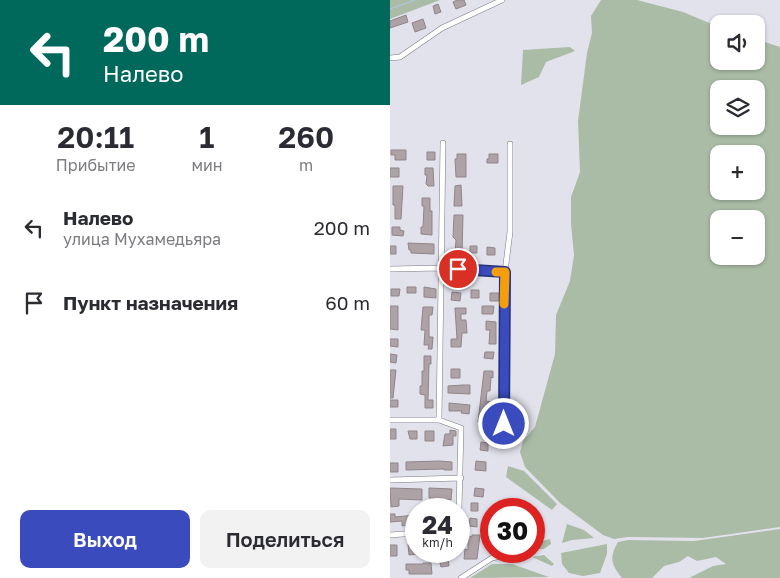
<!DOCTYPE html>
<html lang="ru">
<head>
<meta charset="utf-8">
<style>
	:root { --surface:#fff; --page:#f2f2f3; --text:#2b2b33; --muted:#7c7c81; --accent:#394bbd }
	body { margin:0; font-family:"Golos Text",sans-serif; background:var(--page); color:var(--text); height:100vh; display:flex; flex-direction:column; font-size:19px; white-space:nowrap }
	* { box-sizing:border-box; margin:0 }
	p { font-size:16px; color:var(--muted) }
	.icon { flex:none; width:28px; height:28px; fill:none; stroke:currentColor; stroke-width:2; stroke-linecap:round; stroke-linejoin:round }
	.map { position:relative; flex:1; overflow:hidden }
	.sheet { display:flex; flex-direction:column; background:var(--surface); width:390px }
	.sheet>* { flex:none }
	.top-card { background:#00695c; color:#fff; overflow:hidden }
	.buttons { position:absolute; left:320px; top:15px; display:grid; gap:10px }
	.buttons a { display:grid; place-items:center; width:55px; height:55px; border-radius:10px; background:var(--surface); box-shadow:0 1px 4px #0004; font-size:25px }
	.speed { position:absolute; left:15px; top:498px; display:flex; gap:10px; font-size:25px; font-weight:700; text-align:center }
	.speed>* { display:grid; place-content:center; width:65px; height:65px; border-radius:50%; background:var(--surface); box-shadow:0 1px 4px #0004; line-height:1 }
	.speed small { font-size:12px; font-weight:400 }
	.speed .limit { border:8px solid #d22; background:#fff; color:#111 }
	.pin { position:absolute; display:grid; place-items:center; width:42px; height:42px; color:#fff; margin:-21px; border:2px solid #fff; border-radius:50%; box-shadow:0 1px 5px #0007 }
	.me { position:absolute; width:55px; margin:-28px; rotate:0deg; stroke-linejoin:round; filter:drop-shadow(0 0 4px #0008) }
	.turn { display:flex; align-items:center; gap:18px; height:105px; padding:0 20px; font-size:22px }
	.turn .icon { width:65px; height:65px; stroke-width:2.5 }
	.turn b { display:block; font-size:35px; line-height:42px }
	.eta { display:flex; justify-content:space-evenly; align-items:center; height:85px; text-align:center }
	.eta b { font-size:30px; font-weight:600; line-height:35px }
	.primary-button { display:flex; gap:10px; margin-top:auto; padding:10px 20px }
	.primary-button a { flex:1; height:58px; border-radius:10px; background:var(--accent); color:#fff; font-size:20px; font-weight:600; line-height:58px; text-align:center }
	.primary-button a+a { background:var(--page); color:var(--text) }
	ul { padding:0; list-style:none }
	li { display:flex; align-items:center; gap:15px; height:75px; padding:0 20px }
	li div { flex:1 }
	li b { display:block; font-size:19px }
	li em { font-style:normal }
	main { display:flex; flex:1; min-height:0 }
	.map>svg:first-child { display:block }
	.green { fill:#aabca6; fill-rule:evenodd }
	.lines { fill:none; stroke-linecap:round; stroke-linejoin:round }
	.stream { stroke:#afc8eb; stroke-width:1 }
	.building { fill:#ada2a5; stroke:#918589 }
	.minor-casing { stroke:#7a7983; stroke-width:6 }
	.minor { stroke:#fff; stroke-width:5 }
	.route-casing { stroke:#25317b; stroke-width:12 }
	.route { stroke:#394bbd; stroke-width:9 }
	.slow { stroke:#f59e0b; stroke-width:9 }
</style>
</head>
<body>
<main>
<section class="sheet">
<div class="top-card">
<div class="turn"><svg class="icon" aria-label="left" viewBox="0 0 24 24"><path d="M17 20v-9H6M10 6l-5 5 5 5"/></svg><div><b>200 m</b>Налево</div></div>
</div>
<div class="eta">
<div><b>20:11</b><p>Прибытие</p></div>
<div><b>1</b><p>мин</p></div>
<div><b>260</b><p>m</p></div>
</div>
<ul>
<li><svg class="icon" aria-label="left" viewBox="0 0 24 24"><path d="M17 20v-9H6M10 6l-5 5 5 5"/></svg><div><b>Налево</b><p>улица Мухамедьяра</p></div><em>200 m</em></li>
<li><svg class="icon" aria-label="arrive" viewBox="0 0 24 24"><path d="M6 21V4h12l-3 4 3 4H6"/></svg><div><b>Пункт назначения</b></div><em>60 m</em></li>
</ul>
<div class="primary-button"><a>Выход</a><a>Поделиться</a></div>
</section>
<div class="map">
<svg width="390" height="578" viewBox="0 0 390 578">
	<rect width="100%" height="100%" fill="#e2e2ed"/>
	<!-- green -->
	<path class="green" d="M 0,0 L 50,0 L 0,19 Z
		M 211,0 L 247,0 L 293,12 L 329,27 L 329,61 L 366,61 L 366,39 L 390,47 L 390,527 L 313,538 L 238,537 L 224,539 L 213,535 L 170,503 L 135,467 L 130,452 L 133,441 L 145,427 L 165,354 L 166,315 L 180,281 L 184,255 L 181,224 L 181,197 L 190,172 L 188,121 L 197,53 L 202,33 L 201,16 ZM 329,89 L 366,89 L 366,126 L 329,126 ZM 329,154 L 366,154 L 366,191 L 329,191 ZM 329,219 L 366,219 L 366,256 L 329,256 Z
		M 180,47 L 185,51 L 156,62 L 149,77 L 131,85 L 133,50 Z
		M 118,466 L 134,471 L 167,504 L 162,510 L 116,477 Z
		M 177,524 L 194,530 L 204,538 L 182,540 L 172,543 Z
		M 390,529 L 390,578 L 299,578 L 323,566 L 336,564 L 326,557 L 307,561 L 298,556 L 289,562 L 274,566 L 262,578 L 232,578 C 221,564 219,558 228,542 L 238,540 L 304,541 Z
		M 160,539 L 161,544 L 154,549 L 144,549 L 144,541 L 149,542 Z
		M 217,544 L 217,554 L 210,573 L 193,576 L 179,573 L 172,564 L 171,553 Z
		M 154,555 L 164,564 L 162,566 L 142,557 Z
		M 102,564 L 122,564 L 159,577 L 80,578 Z"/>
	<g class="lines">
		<!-- stream -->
		<path class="stream" d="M 0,9 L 25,0"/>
	</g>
	<!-- building -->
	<path class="building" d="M 67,0 L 74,0 L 76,5 L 66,9 L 63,2 Z
		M 48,4 L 51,12 L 45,14 L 43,6 Z
		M 16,15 L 18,22 L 0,28 L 0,21 Z
		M 33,19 L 36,28 L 25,32 L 22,23 Z
		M 1,150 L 16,150 L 16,160 L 5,160 L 5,155 L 1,155 Z
		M 37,152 L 45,152 L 45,160 L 37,160 Z
		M 67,154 L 76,154 L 76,177 L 66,177 L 65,159 L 67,159 Z
		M 99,154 L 108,154 L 108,163 L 97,163 L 97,159 L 99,159 Z
		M 0,168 L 9,168 L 9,177 L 0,177 Z
		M 35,168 L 43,168 L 44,186 L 38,186 L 36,184 L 37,175 L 35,175 Z
		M 71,185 L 72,206 L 64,206 L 65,186 Z
		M 3,186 L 13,186 L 11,219 L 5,219 L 5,205 L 3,205 Z
		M 32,198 L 40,198 L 40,211 L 42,211 L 42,235 L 31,234 L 31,227 L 33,227 L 34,206 L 32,206 Z
		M 64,215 L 73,215 L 72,254 L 65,254 L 66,240 L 63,237 Z
		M 2,227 L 10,227 L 10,230 L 14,231 L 13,236 L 2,235 Z
		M 18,243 L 44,244 L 44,254 L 21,253 L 21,250 L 19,250 Z
		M 0,246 L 6,246 L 6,254 L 0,254 Z
		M 80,246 L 87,246 L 87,253 L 80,253 Z
		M 97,247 L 105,248 L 105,255 L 97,255 Z
		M 17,287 L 26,287 L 26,293 L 17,293 Z
		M 34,287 L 46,289 L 46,298 L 34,297 Z
		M 1,289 L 10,289 L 9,296 L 1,296 Z
		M 81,290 L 89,290 L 89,298 L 81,298 Z
		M 62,292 L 71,293 L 70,301 L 61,300 Z
		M 100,293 L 109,293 L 109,301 L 100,301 Z
		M 0,306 L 8,306 L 8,330 L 0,329 Z
		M 92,306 L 104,306 L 103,314 L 92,314 Z
		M 33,307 L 43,307 L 42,315 L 39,315 L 39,337 L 43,337 L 42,349 L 38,349 L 39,345 L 34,345 L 35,330 L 31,330 Z
		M 65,308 L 76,308 L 76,314 L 71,314 L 71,320 L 76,320 L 77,333 L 72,333 L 71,347 L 61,347 L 61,339 L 67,339 Z
		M 96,321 L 106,322 L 106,344 L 99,344 L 100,330 L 96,330 Z
		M 0,339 L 8,339 L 8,347 L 0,346 Z
		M 95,352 L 104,352 L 103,359 L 94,358 Z
		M 0,354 L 7,355 L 6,363 L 0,362 Z
		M 34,356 L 41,356 L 41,364 L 39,364 L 38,400 L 43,400 L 43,408 L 35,408 L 35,395 L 30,394 L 30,386 L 32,386 L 32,371 L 34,371 Z
		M 61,369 L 70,369 L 70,378 L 61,378 Z
		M 0,370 L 6,370 L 3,398 L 0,398 Z
		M 94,371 L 103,371 L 103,378 L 101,377 L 100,391 L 97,391 L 96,401 L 101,402 L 98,423 L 88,422 Z
		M 73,385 L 80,385 L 80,394 L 58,393 L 58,386 Z
		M 0,400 L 8,400 L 8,407 L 0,407 Z
		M 59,403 L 80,405 L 79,414 L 71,413 L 72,411 L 59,411 Z
		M 0,429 L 6,429 L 6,439 L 0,439 Z
		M 60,430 L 66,431 L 66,436 L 63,436 L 63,445 L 53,446 L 55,434 L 60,434 Z
		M 18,431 L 27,431 L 27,439 L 20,439 Z
		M 35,431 L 44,431 L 44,441 L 35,441 Z
		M 91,442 L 98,443 L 98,451 L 90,450 Z
		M 49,461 L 62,462 L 62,470 L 54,470 L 54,469 L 16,470 L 16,462 Z
		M 86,461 L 96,462 L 96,471 L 85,470 Z
		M 0,463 L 8,463 L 8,472 L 0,472 Z
		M 0,488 L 32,489 L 32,500 L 9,499 L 9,506 L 1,507 Z
		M 39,488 L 62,489 L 61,500 L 39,498 Z
		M 85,488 L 94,489 L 93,497 L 84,496 Z
		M 81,503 L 88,503 L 88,511 L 81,511 Z
		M 0,514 L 5,514 L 5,517 L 26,515 L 26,524 L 12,526 L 12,521 L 0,522 Z
		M 80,518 L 87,519 L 87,527 L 79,526 Z
		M 82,535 L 90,535 L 87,559 L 74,559 L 75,549 L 78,550 L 78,536 L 82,537 Z
		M 26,543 L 27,554 L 19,555 L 18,544 Z
		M 0,545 L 7,545 L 7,556 L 0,556 Z
		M 58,558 L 59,566 L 51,567 L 49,559 Z
		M 33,563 L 41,563 L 42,574 L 19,574 L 19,570 L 16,570 L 16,564 L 33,564 Z"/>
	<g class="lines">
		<defs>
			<path id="minor" d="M 0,58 L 10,57 L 52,28 L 112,0
				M 0,269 L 52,268 L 115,272
				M 0,420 L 49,420 L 71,428 L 69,509
				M 49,420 L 53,143
				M 114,431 L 115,272 L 120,232 L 120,144
				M 0,480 L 71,478
				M 0,535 L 26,533
				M 71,578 L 102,558 L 115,555"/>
		</defs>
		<!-- minor casing -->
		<use href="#minor" class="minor-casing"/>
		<!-- minor -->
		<use href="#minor" class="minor"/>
	</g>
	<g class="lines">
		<defs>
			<path id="route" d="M 68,269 L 115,272 L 114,424"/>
		</defs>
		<!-- route casing -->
		<use href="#route" class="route-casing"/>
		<!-- route -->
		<use href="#route" class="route"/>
		<!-- slow -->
		<path class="slow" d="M 106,272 L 115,272 L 114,304"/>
	</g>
</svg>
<div class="buttons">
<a><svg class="icon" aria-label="sound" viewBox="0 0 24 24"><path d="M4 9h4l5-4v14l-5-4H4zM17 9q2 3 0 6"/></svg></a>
<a><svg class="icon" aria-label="layers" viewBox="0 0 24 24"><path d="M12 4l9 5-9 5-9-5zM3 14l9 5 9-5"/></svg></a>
<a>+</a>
<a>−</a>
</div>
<div class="speed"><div>24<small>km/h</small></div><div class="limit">30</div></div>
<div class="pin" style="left:68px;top:269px;background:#d93025"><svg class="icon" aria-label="arrive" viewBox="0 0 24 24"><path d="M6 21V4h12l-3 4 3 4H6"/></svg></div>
<svg class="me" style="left:114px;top:424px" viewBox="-20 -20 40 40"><circle r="17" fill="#394bbd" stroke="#fff" stroke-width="3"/><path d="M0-11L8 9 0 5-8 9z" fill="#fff"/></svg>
</div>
</main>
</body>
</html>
